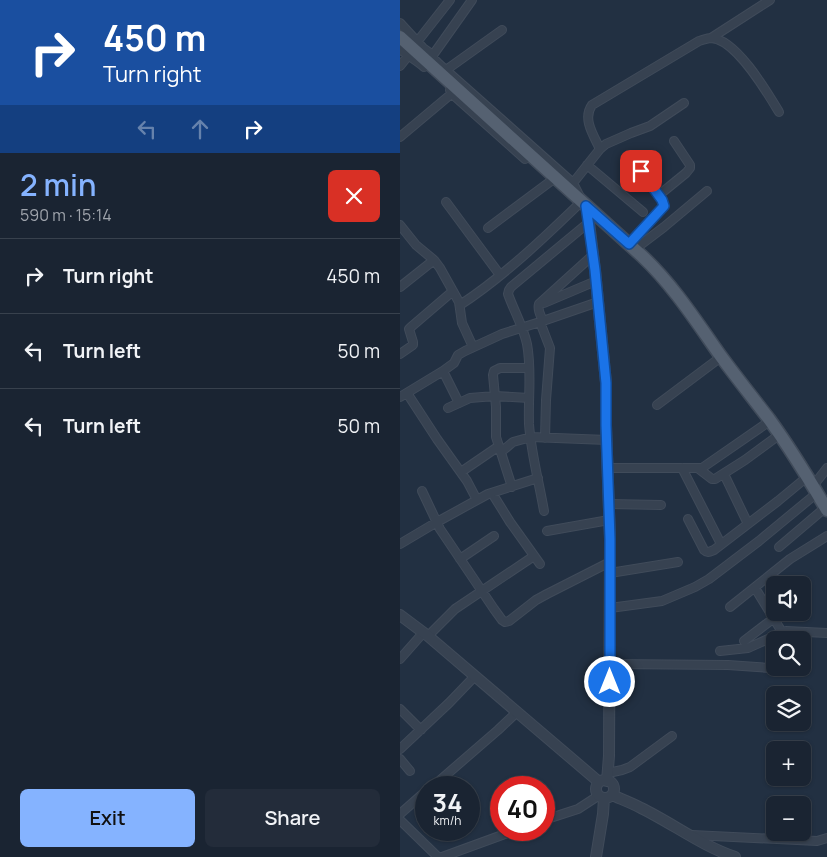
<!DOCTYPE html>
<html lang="en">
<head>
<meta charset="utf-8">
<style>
	:root { --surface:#1a2432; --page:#232c3a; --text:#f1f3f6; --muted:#9fa4ac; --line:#38414d; --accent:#85b3ff }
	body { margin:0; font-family:Manrope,sans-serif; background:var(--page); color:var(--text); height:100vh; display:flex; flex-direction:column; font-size:19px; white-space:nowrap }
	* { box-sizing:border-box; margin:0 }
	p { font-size:16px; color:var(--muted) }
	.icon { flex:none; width:28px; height:28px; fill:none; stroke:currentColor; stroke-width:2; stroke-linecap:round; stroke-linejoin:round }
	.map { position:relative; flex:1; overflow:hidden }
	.sheet { display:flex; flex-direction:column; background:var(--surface); width:400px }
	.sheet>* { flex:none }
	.hud { background:#1a4fa0; color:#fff; overflow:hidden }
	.controls { position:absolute; left:366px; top:576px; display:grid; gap:10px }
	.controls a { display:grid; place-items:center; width:45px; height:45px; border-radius:8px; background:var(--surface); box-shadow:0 1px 4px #0004,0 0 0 1px var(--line); font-size:25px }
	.speed { position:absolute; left:15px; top:776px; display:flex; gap:10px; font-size:25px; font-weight:700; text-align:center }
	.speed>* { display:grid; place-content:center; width:65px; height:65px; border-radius:50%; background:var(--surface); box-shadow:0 1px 4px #0004,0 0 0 1px var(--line); line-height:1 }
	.speed small { font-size:12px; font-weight:400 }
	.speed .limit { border:8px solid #d22; background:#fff; color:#111 }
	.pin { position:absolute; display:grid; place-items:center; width:42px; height:42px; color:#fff; margin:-21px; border-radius:10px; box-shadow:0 2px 8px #0006 }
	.me { position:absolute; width:55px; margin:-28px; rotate:0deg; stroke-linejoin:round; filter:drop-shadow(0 0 4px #0008) }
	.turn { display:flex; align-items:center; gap:18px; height:105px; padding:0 20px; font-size:22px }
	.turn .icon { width:65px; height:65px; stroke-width:2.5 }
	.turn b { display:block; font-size:35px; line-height:42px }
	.lanes { display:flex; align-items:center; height:48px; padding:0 20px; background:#0003; justify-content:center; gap:25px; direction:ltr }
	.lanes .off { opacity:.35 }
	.round { display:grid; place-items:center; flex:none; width:52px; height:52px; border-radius:8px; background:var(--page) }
	.summary { display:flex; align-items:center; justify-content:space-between; height:85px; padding:0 20px }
	h1 { font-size:30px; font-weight:600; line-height:38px; color:var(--accent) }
	.button { display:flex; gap:10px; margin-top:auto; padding:10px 20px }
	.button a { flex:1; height:58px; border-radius:8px; background:var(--accent); color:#111; font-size:20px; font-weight:600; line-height:58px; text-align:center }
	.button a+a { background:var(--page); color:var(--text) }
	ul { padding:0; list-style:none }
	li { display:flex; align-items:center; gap:15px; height:75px; padding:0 20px; border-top:1px solid var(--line) }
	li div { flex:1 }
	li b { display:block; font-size:19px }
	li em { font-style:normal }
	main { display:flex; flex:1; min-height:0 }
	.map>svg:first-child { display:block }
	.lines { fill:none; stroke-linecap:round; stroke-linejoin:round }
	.minor-casing { stroke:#404b5a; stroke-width:10 }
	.tertiary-casing { stroke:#404b5a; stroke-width:12 }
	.primary-casing { stroke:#404b5a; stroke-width:15 }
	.minor { stroke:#374251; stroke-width:8 }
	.tertiary { stroke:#374251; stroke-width:10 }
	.primary { stroke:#556171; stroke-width:12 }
	.route-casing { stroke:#114b97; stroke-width:12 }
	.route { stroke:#1a73e8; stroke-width:9 }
</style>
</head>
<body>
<main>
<section class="sheet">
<div class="hud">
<div class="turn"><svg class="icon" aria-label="right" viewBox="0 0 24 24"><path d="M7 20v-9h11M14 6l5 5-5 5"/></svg><div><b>450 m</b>Turn right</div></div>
<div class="lanes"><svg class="icon off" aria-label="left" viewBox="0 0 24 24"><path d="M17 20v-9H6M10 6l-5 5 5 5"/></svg><svg class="icon off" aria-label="ahead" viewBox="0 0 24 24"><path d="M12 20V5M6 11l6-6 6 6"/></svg><svg class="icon" aria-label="right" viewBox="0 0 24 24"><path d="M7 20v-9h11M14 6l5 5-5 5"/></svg></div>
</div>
<div class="summary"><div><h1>2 min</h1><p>590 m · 15:14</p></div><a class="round" style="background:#d93025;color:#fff"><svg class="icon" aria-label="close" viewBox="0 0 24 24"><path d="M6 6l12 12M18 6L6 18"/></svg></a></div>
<ul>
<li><svg class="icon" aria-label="right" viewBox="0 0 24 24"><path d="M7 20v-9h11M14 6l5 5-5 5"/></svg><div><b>Turn right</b></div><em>450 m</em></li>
<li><svg class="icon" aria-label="left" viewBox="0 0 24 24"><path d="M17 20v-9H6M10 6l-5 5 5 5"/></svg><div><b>Turn left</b></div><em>50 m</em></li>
<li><svg class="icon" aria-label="left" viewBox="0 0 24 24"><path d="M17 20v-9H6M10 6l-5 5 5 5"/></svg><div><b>Turn left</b></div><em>50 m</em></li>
</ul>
<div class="button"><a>Exit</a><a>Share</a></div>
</section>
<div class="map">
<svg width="427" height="857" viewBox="0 0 427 857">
	<rect width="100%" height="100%" fill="#223042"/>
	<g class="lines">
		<defs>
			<path id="minor" d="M 0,23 L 23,48 L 33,55 L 33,58 L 39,64 L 173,183 L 180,197
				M 311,38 L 370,0
				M 17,42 L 50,0
				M 0,49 C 8,56 16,60 24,67
				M 33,55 L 72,0
				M 0,66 L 8,56
				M 46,70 L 102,30
				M 51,93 L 125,159
				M 0,137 L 50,95 L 51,93 L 50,90
				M 200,149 C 194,136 182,119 192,105 L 299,41 C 303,40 307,38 311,38 C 336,39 367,92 379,112
				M 187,165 L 243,212
				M 173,183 L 200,149 L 206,144 L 231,133 L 250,126 L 284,103
				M 259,195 L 286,173 L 290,168 L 290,165 L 274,141
				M 46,202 L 100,275
				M 0,225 L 16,245 L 34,260 L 40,268 L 59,302 L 62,323 L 73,347
				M 88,228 L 151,181
				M 229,244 L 257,214 L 263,206 L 262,200 L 241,171
				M 235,249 L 264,227 L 307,191
				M 0,287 L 34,260
				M 144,303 L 196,281
				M 60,305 C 103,277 145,237 182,201
				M 143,321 C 141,316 137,310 139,304 L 193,255
				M 140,322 L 150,348 L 146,400 L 145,438
				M 0,354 L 13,345 L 13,342 L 9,329 L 11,327 L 53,291
				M 43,371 L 59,403
				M 7,393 L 37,439 L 67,481 L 77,500
				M 0,397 L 43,371 L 54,363 L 58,355 L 65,351 L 102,334 L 140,322 L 198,302
				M 257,405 L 321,357
				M 48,408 L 70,398 L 95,396 L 129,398
				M 101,452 L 113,442 L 131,437 L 207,440
				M 208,468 L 302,468 L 370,421
				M 282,468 L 321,544
				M 299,469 L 312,479 L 315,479 L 345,460 L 379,435
				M 61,472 L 99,446
				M 324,474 L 348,524
				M 413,486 L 427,468
				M 112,487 L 96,437 L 96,407 L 93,375 L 94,371 L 100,368 L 129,368
				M 22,491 L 40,529 L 94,609 L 102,620 L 105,622 L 109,621 L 136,600 L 147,594 L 210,562
				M 92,493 L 110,522 L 140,564
				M 209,504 L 261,505
				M 144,511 C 139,482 131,453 129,424 C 128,398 132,370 127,344 C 123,326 114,311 108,294 L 109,290 L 111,287 L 188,223
				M 288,519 L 304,550 C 307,553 309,552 314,550 L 378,501 L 407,477
				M 147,531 L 209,520
				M 0,544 L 37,522 L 88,494 L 138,478
				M 379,547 L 426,507
				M 60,559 L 94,536
				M 210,573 L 278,562
				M 355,588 L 382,632
				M 330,607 L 390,559 L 427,536
				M 210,608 L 262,601 L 295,587 L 309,579 L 359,541 L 417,493
				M 28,636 L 55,609 L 134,556
				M 344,641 L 374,618
				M 320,651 L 348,648 L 386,631 L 427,633
				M 0,659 L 23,633
				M 210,664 L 328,665 L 384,669
				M 0,709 L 21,730
				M 0,749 L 49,703 L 75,676
				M 0,759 L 10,771
				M 208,773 L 222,770 L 230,767 L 272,736
				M 31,788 L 98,730 L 117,712
				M 0,814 L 26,791
				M 0,820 L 38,857
				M 144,820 L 178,809 L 198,796
				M 292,835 L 417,841 L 427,838
				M 42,857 L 116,830"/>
			<path id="tertiary" d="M 187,206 L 195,270 L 206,383 L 206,425 L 210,539 L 209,756 L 207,781
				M 0,615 L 28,636 L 199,782
				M196 789a9 9 0 1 1 18 0a9 9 0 1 1-18 0Z
				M 212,795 C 221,799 232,803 241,808 C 272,823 302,846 335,857
				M 196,857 L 203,814 L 204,798"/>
			<path id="primary" d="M 0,37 L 242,256 C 273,285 296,321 320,355 C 336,377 353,398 369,419 C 390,448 409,479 427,510"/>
		</defs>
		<!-- minor casing -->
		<use href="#minor" class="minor-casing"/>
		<!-- tertiary casing -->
		<use href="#tertiary" class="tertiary-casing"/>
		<!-- primary casing -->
		<use href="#primary" class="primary-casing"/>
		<!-- minor -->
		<use href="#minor" class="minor"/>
		<!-- tertiary -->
		<use href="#tertiary" class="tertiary"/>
		<!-- primary -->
		<use href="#primary" class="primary"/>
	</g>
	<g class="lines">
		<defs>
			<path id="route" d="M 210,682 L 210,539 L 206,425 L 206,383 L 195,270 L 186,206 L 229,244 L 264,206 L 262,200 L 241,171"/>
		</defs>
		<!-- route casing -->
		<use href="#route" class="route-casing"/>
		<!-- route -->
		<use href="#route" class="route"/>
	</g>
</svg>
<div class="controls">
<a><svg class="icon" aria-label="sound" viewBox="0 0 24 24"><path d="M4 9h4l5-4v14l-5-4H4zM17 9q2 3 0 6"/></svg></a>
<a><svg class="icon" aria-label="search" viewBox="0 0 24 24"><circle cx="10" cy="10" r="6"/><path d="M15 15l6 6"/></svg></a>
<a><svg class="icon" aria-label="layers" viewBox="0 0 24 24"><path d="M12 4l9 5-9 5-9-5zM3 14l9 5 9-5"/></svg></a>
<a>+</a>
<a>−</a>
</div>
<div class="speed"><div>34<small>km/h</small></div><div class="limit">40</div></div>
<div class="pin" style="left:241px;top:171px;background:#d93025"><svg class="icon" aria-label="arrive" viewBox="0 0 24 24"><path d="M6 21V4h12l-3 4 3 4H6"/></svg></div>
<svg class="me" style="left:210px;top:682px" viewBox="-20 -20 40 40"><circle r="17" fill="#1a73e8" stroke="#fff" stroke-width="3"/><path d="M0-11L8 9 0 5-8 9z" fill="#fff"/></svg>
</div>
</main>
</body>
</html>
